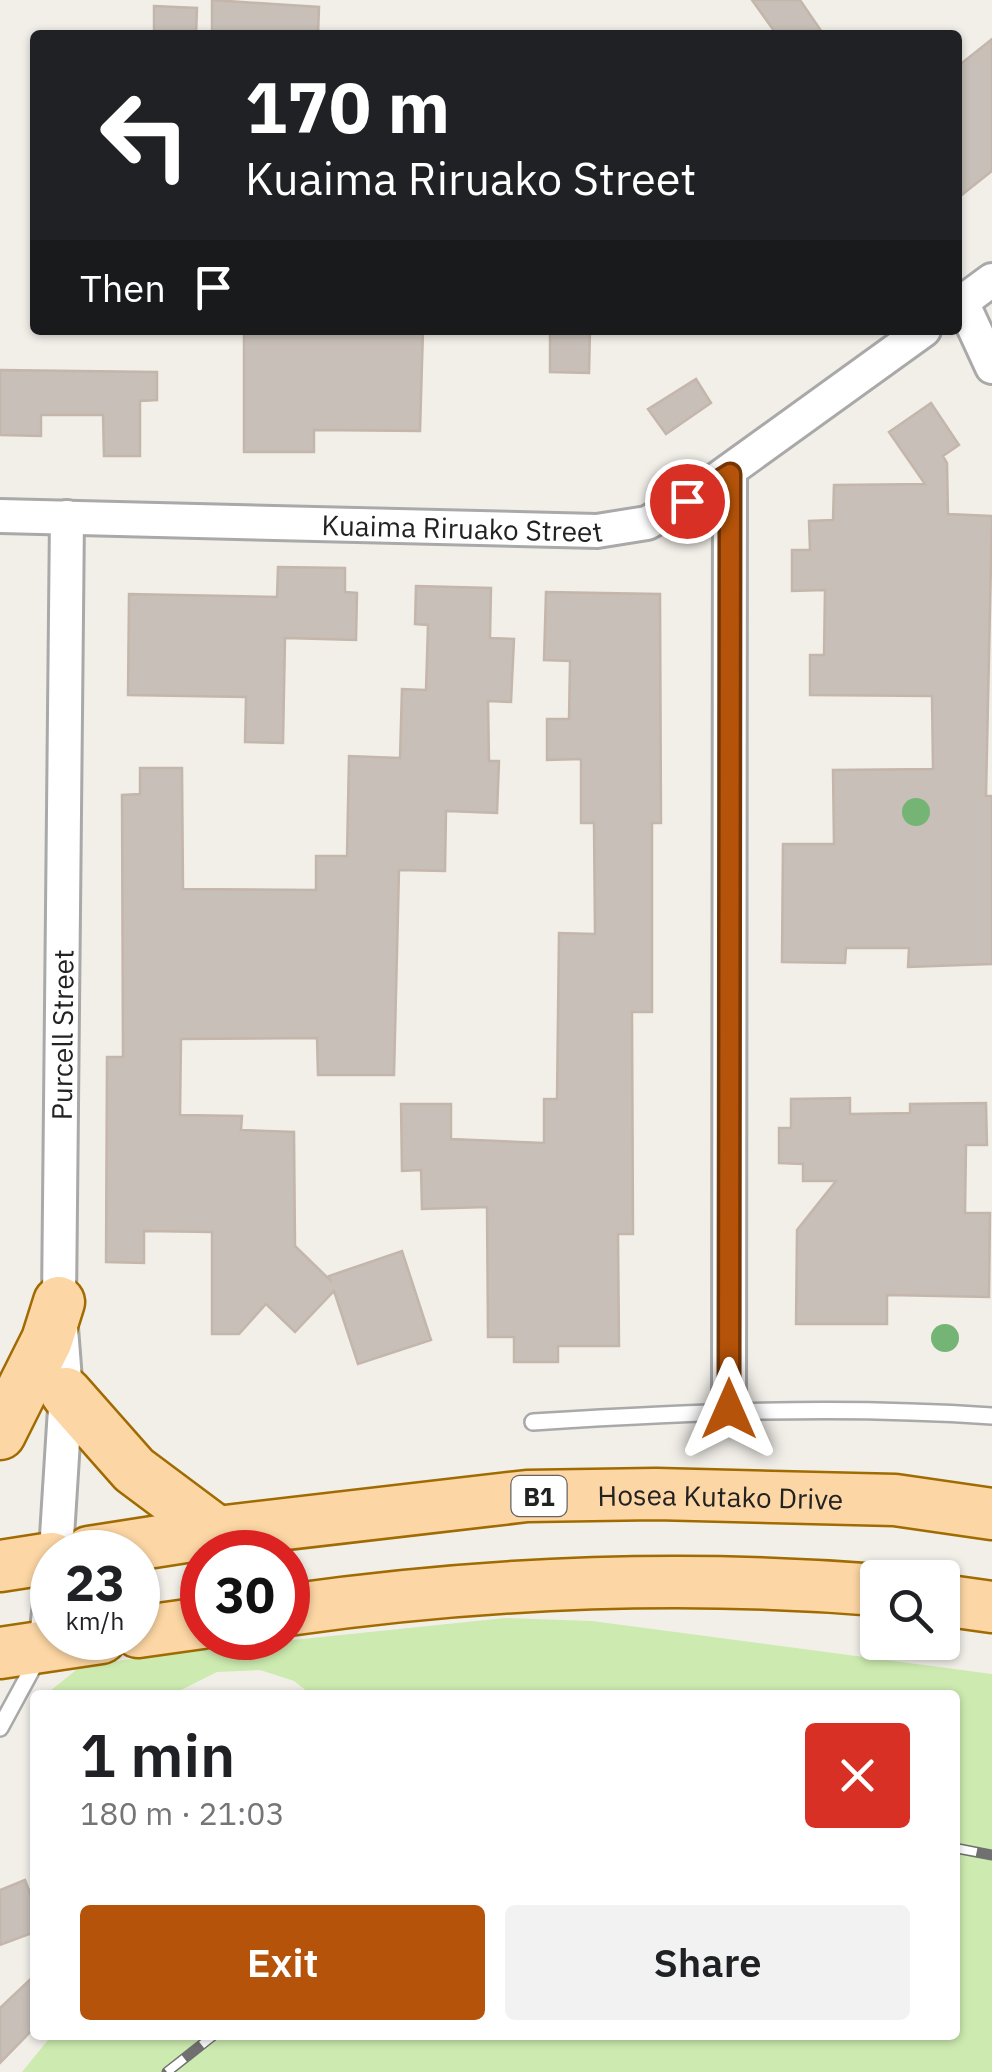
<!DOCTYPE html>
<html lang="en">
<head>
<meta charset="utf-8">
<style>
	:root { --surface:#fff; --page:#f2f2f2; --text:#202124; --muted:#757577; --accent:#b45309 }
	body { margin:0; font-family:"IBM Plex Sans",sans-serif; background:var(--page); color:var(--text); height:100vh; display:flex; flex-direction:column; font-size:38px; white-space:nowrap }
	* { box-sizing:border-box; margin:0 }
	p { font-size:32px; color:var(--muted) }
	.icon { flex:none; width:55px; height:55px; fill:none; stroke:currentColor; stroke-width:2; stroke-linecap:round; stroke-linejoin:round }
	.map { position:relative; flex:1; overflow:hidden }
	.details { position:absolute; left:30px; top:1690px; width:930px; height:350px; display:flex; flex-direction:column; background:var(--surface); border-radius:10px; box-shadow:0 2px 8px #0004 }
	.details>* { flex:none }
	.guide { position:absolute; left:30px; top:30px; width:932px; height:305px; border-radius:10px; box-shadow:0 2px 8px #0004; background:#202124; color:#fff; overflow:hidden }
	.tools { position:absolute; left:860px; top:1560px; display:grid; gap:20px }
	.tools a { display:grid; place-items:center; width:100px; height:100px; border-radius:10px; background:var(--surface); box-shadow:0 2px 8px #0004; font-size:50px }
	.speed { position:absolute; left:30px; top:1530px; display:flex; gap:20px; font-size:50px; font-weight:700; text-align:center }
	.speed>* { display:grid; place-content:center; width:130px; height:130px; border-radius:50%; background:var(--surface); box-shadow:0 2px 8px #0004; line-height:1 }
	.speed small { font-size:25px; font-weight:400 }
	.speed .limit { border:15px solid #d22; background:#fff; color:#111 }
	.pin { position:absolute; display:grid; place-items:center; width:85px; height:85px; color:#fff; margin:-42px; border:5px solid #fff; border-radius:50%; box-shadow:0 2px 10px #0007 }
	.me { position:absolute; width:110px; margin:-55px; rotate:0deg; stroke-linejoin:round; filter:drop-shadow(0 0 8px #0008) }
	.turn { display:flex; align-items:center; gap:35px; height:210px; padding:0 50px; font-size:45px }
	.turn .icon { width:130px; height:130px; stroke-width:2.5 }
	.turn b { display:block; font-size:70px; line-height:85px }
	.then { display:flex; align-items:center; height:95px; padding:0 50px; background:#0003; gap:20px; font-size:38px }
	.round { display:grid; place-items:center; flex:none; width:105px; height:105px; border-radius:10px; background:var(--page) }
	.head { display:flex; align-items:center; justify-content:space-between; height:170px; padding:0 50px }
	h1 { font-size:60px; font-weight:600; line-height:75px }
	.primary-button { display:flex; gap:20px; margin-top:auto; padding:20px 50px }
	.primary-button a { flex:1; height:115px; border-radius:10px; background:var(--accent); color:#fff; font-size:40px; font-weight:600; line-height:115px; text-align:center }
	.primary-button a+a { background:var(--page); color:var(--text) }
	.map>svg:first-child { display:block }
	.grass { fill:#cdebb0 }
	.building { fill:#c7bfb8; stroke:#c4b6ab; stroke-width:2.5 }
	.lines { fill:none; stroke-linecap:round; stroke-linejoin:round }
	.service-casing { stroke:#a9a9a9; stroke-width:20 }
	.minor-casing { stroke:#a9a9a9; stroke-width:38 }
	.primary-casing { stroke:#a06b00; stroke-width:55 }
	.service { stroke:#fff; stroke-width:15 }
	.minor { stroke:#fff; stroke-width:32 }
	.primary { stroke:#fcd6a4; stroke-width:50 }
	.rail-casing { stroke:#707070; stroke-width:11 }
	.rail { stroke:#fff; stroke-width:8; stroke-dasharray:22; stroke-linecap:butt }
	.tree { fill:#74b475 }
	.route-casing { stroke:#753606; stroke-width:25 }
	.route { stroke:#b45309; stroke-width:18 }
	.labels { text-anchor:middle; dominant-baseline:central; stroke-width:8; stroke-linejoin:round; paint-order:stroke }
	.shield { fill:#fff; stroke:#646464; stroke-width:2.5 }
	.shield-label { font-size:25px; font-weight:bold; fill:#222 }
	.street-label { font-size:28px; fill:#222; stroke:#fff }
</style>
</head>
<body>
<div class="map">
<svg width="992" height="2072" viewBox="0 0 992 2072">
	<rect width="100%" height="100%" fill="#f2efe9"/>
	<!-- grass -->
	<path class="grass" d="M 505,1618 L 592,1621 L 992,1674 L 992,2072 L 22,2072 L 52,2035 L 955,2035 L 955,1695 L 312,1695 L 294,1681 L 260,1670 L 217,1672 L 171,1695 L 45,1695 L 81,1666 L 195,1650 Z"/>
	<!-- building -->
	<path class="building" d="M 212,0 L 319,7 L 318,35 L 212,34 Z
		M 752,0 L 800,0 L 824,35 L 777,35 Z
		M 154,6 L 197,8 L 196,35 L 154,35 Z
		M 992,39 L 992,171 L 958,198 L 958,66 Z
		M 244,330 L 423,330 L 420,431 L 314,430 L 314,452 L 244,452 Z
		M 550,330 L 590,330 L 589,373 L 550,372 Z
		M 0,370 L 157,372 L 157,400 L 140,401 L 140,456 L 104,456 L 103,415 L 41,415 L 41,436 L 0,435 Z
		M 696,379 L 711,403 L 666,434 L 648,409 Z
		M 931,403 L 959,445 L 943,456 L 947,463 L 948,514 L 992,516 L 986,796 L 992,796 L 992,964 L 908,967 L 909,948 L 846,948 L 845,963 L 782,962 L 783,844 L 834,844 L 833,770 L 933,769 L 932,696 L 810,695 L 810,655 L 824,655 L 825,590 L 792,591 L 792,550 L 810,550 L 809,521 L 833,520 L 834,485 L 925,484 L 889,432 Z
		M 278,567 L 345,568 L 345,592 L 357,593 L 356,640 L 285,638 L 283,743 L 245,742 L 246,697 L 128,695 L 129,594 L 277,597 Z
		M 416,586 L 491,588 L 490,638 L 514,639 L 511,702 L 488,701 L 489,761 L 499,761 L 497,813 L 446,811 L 445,871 L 399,870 L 394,1075 L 318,1075 L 317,1038 L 181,1039 L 180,1115 L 242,1116 L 241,1130 L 294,1132 L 295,1246 L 330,1280 L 329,1276 L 402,1251 L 431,1340 L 358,1364 L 334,1291 L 295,1332 L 266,1304 L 239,1334 L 212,1334 L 212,1232 L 144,1231 L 144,1263 L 106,1262 L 107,1057 L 123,1057 L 122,795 L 140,794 L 140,768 L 182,768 L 183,889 L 316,890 L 316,856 L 347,856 L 349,756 L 400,758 L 402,689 L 426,690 L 428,625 L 415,624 Z
		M 546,592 L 660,594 L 661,823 L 652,823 L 652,1012 L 632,1012 L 633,1234 L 618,1234 L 619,1346 L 558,1346 L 558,1362 L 514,1362 L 514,1337 L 488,1337 L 487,1207 L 422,1209 L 421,1170 L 402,1171 L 401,1104 L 451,1104 L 451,1139 L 544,1143 L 544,1099 L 557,1099 L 559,933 L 595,934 L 594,823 L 581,823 L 581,759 L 547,760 L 547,719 L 569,719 L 570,661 L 544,660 Z
		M 850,1098 L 850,1114 L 910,1113 L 910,1104 L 986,1103 L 987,1145 L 966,1145 L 965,1213 L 990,1213 L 989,1297 L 887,1295 L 887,1324 L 796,1324 L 797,1230 L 836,1181 L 803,1181 L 803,1164 L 779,1163 L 779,1128 L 791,1128 L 791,1099 Z
		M 25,1880 L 35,1906 L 35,1932 L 0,1945 L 0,1890 Z
		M 35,1975 L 35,2027 L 0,2063 L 0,2008 Z"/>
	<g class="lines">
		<defs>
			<path id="service" d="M 533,1422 C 690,1412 835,1405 992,1416
				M 0,1728 L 38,1658"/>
			<g id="minor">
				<path d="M 962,302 L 992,367"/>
				<path d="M 958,305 L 992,280"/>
				<path id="s1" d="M 0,516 L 597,531 L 647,523 L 687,501 L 924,330"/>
				<path d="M 729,1409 L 730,474"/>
				<path id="s2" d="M 56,1552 L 66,1393 L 59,1302 L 67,517"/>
				<path d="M 45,1646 L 52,1587"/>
			</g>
			<g id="primary">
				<path d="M 66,1393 L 134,1470 L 217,1532"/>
				<path d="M 0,1434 L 47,1340 L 59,1302"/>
				<path id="s3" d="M 89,1552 L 217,1532 L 527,1496 L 656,1494 L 895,1500 L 992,1514"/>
				<path d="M 0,1566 L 52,1558"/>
				<path d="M 942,1600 L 992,1607"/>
				<path d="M 288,1610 C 485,1582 678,1574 878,1590"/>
				<path d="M 138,1632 L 202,1623"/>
				<path d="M 0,1653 L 101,1638"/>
			</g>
		</defs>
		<!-- service casing -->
		<use href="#service" class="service-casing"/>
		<!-- minor casing -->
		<use href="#minor" class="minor-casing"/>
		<!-- primary casing -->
		<use href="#primary" class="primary-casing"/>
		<!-- service -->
		<use href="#service" class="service"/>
		<!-- minor -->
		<use href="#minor" class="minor"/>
		<!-- primary -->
		<use href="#primary" class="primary"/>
		<defs>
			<path id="rail" d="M 955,1848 L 992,1855
				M 167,2072 L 214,2035"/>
		</defs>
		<!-- rail casing -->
		<use href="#rail" class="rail-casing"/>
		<!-- rail -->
		<use href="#rail" class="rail"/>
	</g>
	<!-- trees -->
	<g class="tree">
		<circle cx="916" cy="812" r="14"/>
		<circle cx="945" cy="1338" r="14"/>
	</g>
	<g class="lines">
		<defs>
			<path id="route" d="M 687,501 L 730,474 L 729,1409"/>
		</defs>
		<!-- route casing -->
		<use href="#route" class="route-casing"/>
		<!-- route -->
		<use href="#route" class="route"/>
	</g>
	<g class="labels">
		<!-- shield labels -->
		<rect class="shield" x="511.5" y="1476" width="55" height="40" rx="8"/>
		<g class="shield-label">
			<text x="539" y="1496">B1</text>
		</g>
		<!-- street labels -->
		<g class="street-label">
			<text stroke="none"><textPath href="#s1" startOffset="462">Kuaima Riruako Street</textPath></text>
			<text stroke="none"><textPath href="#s2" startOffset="518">Purcell Street</textPath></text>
			<text stroke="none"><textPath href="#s3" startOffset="635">Hosea Kutako Drive</textPath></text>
		</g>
	</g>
</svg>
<div class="tools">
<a><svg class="icon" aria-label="search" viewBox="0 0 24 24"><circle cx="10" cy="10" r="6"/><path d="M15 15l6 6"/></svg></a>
</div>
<div class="speed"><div>23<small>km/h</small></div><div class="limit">30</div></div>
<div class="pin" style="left:687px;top:501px;background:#d93025"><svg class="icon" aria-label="arrive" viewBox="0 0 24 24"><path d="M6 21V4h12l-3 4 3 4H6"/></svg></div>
<svg class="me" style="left:729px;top:1409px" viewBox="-20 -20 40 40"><path d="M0-17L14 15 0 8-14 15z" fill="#b45309" stroke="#fff" stroke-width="4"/></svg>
<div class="guide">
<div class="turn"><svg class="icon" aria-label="left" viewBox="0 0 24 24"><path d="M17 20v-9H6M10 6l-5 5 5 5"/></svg><div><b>170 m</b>Kuaima Riruako Street</div></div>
<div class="then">Then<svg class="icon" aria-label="arrive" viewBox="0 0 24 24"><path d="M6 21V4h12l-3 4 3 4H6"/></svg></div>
</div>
<section class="details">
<div class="head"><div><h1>1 min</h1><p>180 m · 21:03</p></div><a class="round" style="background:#d93025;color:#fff"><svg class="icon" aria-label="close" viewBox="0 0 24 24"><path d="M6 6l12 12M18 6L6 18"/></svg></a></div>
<div class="primary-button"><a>Exit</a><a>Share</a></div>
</section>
</div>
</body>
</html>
